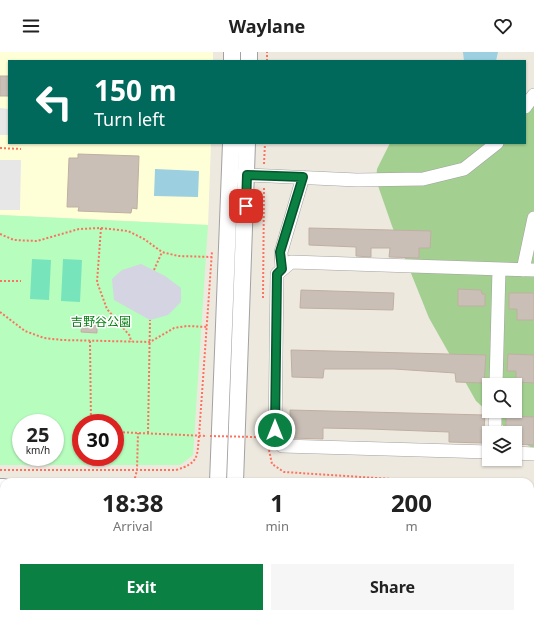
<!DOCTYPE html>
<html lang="en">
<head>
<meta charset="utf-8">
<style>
	:root { --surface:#fff; --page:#f6f6f6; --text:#222; --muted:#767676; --accent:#0b8043 }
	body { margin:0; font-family:"Noto Sans","Noto Sans JP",sans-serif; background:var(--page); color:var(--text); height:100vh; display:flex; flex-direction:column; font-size:15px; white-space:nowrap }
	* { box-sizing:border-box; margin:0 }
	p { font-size:13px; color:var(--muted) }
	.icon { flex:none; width:22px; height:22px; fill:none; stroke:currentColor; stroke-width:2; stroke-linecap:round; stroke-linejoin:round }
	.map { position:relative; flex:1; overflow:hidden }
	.drawer { position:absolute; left:0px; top:426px; width:534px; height:140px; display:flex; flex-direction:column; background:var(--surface); border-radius:12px 12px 0 0; box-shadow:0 1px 3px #0004 }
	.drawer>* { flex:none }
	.guide { position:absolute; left:8px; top:8px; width:518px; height:84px; border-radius:0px; box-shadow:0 1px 3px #0004; background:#00695c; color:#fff; overflow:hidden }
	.fabs { position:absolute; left:482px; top:326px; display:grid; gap:8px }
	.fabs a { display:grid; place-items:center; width:40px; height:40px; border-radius:0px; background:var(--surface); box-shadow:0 1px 3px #0004; font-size:20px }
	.speed { position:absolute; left:12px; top:362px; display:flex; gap:8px; font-size:20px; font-weight:700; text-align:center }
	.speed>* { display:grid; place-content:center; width:52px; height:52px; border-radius:50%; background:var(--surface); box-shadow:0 1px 3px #0004; line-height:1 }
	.speed small { font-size:10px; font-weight:400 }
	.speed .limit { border:6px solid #d22; background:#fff; color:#111 }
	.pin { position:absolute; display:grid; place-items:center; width:34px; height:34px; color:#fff; margin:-17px; border-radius:8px; box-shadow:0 2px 6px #0006 }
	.me { position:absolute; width:44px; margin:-22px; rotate:0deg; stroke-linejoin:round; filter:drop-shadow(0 0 3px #0008) }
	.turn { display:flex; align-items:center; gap:14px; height:84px; padding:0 20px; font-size:18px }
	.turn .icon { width:52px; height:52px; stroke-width:2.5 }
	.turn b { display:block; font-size:28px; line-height:34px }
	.eta { display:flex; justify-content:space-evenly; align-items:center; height:68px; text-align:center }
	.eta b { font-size:24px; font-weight:700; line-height:28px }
	.action { display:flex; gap:8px; margin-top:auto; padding:8px 20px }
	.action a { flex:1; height:46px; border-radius:0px; background:var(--accent); color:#fff; font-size:16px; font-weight:700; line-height:46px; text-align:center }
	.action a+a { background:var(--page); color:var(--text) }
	header { display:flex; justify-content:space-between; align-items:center; height:52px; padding:0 20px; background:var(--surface); font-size:18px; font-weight:700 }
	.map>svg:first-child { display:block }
	.education { fill:#ffffd7 }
	.forest { fill:#a3d091; fill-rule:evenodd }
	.park { fill:#b7fdbe; fill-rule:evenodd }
	.pitch { fill:#77e4bb }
	.parking { fill:#e7e7e7 }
	.plaza { fill:#d4d4e3 }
	.water { fill:#9ccfdf }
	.building { fill:#cabfb6; stroke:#c0afa1 }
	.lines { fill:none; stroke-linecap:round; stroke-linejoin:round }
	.minor-casing { stroke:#a2a2a2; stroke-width:14 }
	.tertiary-casing { stroke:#a2a2a2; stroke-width:18 }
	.path { stroke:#ff715f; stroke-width:2; stroke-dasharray:2 2; stroke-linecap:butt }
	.minor { stroke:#fff; stroke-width:13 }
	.tertiary { stroke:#fff; stroke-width:16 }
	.path-bridge { stroke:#ff715f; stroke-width:2; stroke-dasharray:2 2; stroke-linecap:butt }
	.route-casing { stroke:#07532c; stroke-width:10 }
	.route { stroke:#0b8043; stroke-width:7 }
	.labels { text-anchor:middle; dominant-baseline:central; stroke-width:3; stroke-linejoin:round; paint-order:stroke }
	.park-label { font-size:12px; fill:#047f0f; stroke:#fff }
</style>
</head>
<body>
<header><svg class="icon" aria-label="menu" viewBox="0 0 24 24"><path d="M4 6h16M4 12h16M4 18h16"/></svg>Waylane<svg class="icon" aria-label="heart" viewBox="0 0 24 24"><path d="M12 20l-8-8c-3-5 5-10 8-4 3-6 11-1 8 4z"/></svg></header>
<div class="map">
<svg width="534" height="566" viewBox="0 0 534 566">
	<rect width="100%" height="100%" fill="#eee9df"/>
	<!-- education -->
	<path class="education" d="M 0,0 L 213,0 L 213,9 L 9,9 L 9,91 L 211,91 L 208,173 L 0,163 Z"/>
	<!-- forest -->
	<path class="forest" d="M 534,54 L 534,397 L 516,386 L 515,381 L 511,381 L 476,349 L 429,266 L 392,174 L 376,128 L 377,117 L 390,91 L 525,91 L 525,56 ZM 489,333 L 515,333 L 515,359 L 489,359 Z"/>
	<!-- park -->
	<path class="park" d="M 0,163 L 208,173 L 193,403 L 180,413 L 0,413 ZM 21,371 L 55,371 L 55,405 L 21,405 ZM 81,371 L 115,371 L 115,405 L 81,405 Z"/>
	<!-- pitch -->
	<path class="pitch" d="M 32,207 L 51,208 L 49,248 L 30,247 Z
		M 63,207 L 82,208 L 80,250 L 61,249 Z"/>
	<!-- parking -->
	<path class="parking" d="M 0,56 L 9,57 L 9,83 L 0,83 Z
		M 0,108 L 21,108 L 20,158 L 0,158 Z"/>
	<!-- plaza -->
	<path class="plaza" d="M 141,212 L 165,224 L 181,236 L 181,250 L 168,263 L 150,268 L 114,248 L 112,227 L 122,218 Z"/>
	<!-- water -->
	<path class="water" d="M 463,0 L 498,0 L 496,9 L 464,9 Z
		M 155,117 L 199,119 L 198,145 L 154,144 Z"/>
	<!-- building -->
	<path class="building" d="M 0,24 L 9,24 L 9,44 L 0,44 Z
		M 78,102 L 139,104 L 137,157 L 132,156 L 131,161 L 78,159 L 79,155 L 67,155 L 69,106 L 78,106 Z
		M 309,176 L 431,179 L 430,196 L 419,196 L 419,206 L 389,205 L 390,196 L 371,196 L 371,205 L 356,204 L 356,195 L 309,193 Z
		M 458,237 L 481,238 L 482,242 L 485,242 L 485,254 L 458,254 Z
		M 301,238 L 394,241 L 393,258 L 300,256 Z
		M 509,241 L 534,241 L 534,268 L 517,268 L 517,257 L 509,257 Z
		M 82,271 L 97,271 L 97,281 L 81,280 Z
		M 291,298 L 486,303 L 484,331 L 456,330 L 455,321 L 394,317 L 324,317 L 323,326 L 292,325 Z
		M 508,302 L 534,303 L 534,331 L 516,330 L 516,319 L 507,319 Z
		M 290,358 L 485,363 L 483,391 L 449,390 L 449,380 L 369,377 L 323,376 L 323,387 L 291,386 Z
		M 506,364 L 534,365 L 534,393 L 515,392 L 515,381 L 506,381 Z"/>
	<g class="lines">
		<defs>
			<path id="minor" d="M 525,55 L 534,43
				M 230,125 L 247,123 L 357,128 L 423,127 L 464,117 L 497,91
				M 282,217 L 281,200 L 303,125
				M 523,218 L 534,166
				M 496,333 L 499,217
				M 495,381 L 495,359
				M 489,400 L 282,394 L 275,386 L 277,222 L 291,210 L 534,218
				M 515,401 L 534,402
				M 115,562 L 125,566
				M 316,562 L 325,566
				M 463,562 L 472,566"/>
			<path id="tertiary" d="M 232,9 L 232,0
				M 249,9 L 249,0
				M 218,430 L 231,91
				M 235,430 L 247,91
				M 0,435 L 4,435
				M 0,450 L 4,450
				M 530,465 L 534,466
				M 530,482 L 534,483"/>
		</defs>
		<!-- minor casing -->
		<use href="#minor" class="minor-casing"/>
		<!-- tertiary casing -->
		<use href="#tertiary" class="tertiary-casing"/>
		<!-- path -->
		<path class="path" d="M 267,9 L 267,0
			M 0,96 L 21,97
			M 264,112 L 265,91
			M 101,176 L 97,230 L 107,257 L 130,284 L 131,290
			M 0,182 L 14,188 L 37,189 L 79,177 L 101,176 L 128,179 L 144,187 L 162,200 L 178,204 L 212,205
			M 154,218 L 162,200
			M 0,229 L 21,229
			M 263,246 L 264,136
			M 0,260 L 25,279 L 44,286 L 62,288 L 150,290 L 174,276 L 187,274 L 207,275
			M 90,289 L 91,371
			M 115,380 L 207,384
			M 148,381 L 150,268
			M 255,385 L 263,386
			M 269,398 L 272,412 L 284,420 L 438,430
			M 0,418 L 176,418 C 199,411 197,405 199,384 L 212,199
			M 134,430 L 137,418 L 138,381
			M 530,443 L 534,444"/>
		<!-- minor -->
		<use href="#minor" class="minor"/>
		<!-- tertiary -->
		<use href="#tertiary" class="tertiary"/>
		<!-- path-bridge -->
		<path class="path-bridge" d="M 210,384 L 255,385"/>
	</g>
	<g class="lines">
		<defs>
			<path id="route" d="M 246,154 L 247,123 L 303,125 L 280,200 L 282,217 L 277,222 L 275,378"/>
		</defs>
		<!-- route casing -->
		<use href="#route" class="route-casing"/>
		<!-- route -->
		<use href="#route" class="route"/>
	</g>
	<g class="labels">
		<!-- park labels -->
		<g class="park-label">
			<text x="101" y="269">吉野谷公園</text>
		</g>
	</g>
</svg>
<div class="fabs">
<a><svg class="icon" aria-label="search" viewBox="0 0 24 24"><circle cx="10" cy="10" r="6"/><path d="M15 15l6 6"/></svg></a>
<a><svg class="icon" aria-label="layers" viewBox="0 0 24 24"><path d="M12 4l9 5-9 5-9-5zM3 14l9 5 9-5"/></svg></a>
</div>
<div class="speed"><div>25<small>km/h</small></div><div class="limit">30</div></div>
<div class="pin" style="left:246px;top:154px;background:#d93025"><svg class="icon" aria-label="arrive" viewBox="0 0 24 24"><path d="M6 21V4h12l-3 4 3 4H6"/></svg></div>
<svg class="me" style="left:275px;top:378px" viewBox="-20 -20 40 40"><circle r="17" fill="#0b8043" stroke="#fff" stroke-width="3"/><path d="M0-11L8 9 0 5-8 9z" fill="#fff"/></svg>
<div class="guide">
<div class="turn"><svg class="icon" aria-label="left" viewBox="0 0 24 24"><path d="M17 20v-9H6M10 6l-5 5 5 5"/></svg><div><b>150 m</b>Turn left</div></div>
</div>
<section class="drawer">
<div class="eta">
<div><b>18:38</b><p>Arrival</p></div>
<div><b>1</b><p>min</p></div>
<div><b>200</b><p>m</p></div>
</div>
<div class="action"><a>Exit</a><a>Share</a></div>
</section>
</div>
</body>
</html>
